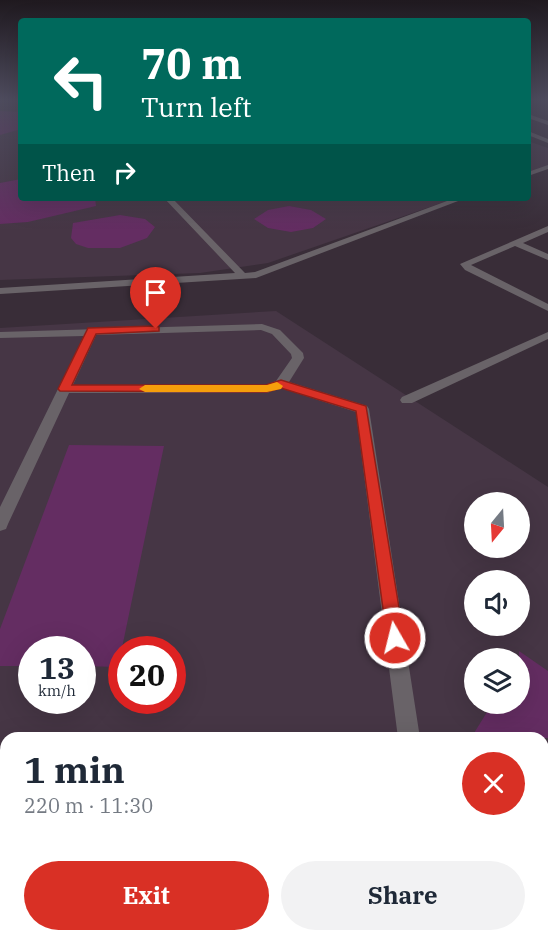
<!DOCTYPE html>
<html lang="en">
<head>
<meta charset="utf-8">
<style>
	:root { --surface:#fff; --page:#f2f2f3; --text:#1f2937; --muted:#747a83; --accent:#d93025 }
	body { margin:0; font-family:"IBM Plex Serif",serif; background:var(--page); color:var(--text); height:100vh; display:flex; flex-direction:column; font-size:22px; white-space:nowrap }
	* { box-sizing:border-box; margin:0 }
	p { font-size:20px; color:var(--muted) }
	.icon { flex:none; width:33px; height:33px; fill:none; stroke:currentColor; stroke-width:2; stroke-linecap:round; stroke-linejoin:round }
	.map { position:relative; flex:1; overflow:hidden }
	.drawer { position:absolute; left:0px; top:732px; width:549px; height:210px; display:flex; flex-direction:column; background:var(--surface); border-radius:18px 18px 0 0; box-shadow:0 6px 24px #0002 }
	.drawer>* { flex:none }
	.top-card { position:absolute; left:18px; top:18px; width:513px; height:183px; border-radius:6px; box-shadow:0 6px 24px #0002; background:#00695c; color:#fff; overflow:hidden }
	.needle { width:39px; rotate:198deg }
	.fabs { position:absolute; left:464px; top:492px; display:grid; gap:12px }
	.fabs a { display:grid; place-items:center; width:66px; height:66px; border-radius:50%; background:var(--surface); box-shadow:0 6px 24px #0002; font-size:30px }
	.speed { position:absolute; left:18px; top:636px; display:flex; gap:12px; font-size:30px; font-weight:700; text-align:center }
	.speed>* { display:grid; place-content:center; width:78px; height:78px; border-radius:50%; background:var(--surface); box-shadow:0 6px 24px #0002; line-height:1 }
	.speed small { font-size:15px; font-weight:400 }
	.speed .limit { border:9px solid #d22; background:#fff; color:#111 }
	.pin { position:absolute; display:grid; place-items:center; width:51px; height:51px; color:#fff; margin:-62px -26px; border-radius:50% 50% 50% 0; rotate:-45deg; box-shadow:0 0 6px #0007 }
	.pin .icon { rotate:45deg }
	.me { position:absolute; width:66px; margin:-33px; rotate:352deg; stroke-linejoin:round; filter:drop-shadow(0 0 4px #0008) }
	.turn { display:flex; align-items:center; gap:21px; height:126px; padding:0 24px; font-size:27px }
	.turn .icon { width:78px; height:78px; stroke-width:2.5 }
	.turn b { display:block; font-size:42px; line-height:51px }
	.then { display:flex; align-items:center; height:57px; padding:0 24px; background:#0003; gap:12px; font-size:22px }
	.round { display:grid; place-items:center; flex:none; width:63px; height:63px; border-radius:32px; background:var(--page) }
	.headline { display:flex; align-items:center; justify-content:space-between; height:102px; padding:0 24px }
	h1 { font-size:36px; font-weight:800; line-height:45px }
	.action { display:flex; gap:12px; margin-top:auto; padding:12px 24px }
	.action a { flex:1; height:69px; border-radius:36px; background:var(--accent); color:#fff; font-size:24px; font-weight:800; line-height:69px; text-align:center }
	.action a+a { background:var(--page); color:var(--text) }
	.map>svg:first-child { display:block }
	.built { fill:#463645; fill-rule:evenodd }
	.building { fill:#642d62 }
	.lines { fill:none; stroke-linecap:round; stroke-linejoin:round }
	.minor { fill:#696368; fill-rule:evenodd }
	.route { fill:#d93025; stroke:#8d1f18; stroke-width:1.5 }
	.slow { fill:#f59e0b }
</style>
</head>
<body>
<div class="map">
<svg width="548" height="942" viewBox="0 0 548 942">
	<rect width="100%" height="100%" fill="#392d38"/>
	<!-- built -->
	<path class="built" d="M 0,98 L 21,98 L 21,198 L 456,198 L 268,263 L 200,273 L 0,280 Z
		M 528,141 L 548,148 L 548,166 L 528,173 Z
		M 276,311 L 548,487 L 548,878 L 543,874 L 543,738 L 6,738 L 6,795 L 0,795 L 0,328 ZM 474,502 L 519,502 L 519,548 L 474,548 ZM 474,580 L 519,580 L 519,626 L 474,626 ZM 32,650 L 82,650 L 82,700 L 32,700 ZM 122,650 L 172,650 L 172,700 L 122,700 ZM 474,658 L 519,658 L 519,704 L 474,704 Z"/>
	<!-- building -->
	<path class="building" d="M 0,111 L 21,112 L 21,129 L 0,135 Z
		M 21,179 L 21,198 L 95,198 L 96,206 L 28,222 L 0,224 L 0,183 Z
		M 289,206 L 311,210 L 326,219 L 313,228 L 291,232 L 268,228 L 254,219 L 268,210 Z
		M 120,215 L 145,219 L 155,227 L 147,238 L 120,248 L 88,248 L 76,244 L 71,238 L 73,223 Z
		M 69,445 L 164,446 L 118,667 L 82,666 L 82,650 L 32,650 L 32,666 L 0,666 L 0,629 Z
		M 519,651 L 548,671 L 548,738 L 471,738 L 492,704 L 519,704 Z"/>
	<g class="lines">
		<!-- minor -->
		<path class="minor" d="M 528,114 L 548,121 L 548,125 L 528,118 Z
			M 528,131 L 548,139 L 548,143 L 528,135 Z
			M 548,165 L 548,169 L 528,176 L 528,172 Z
			M 164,198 L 172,198 L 245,273 L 255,272 L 455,198 L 466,198 L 256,278 L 0,294 L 0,288 L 235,273 Z
			M 548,226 L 548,232 L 523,243 L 548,254 L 548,260 L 515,246 L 471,265 L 548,304 L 548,311 L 465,270 L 460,264 Z
			M 262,324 L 280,330 L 303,353 L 304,358 L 289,382 L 367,406 L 369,409 L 420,738 L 398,738 L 356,412 L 281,388 L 267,393 L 69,393 L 8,524 L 6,529 L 0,531 L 0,507 L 84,336 L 0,338 L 0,332 ZM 261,330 L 272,334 L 291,354 L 292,358 L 276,381 L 266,385 L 73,385 L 96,335 Z
			M 548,332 L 548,339 L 412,403 L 402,403 L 400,400 L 402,397 Z
			M 0,819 L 6,820 L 6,844 L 0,843 Z
			M 6,849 L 6,892 L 0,895 L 0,852 Z
			M 543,910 L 548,912 L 548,940 L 538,936 L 543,936 Z
			M 173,936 L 204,936 L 201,942 L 170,942 Z
			M 472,936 L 506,936 L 509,942 L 475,942 Z"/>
	</g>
	<!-- sky -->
	<linearGradient id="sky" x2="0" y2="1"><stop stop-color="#1f191f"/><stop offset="0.43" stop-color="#4e4c5e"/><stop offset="1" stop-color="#4e4c5e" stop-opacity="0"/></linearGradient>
	<rect width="548" height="230" fill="url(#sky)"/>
	<!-- route -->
	<path class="route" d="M 156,326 L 159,327 L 159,331 L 96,334 L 72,385 L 266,385 L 281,380 L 366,406 L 404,638 L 402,644 L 395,647 L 389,644 L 387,638 L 356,411 L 281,388 L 267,392 L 60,391 L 58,389 L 88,328 Z"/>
	<!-- slow -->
	<path class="slow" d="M 277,382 L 283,386 L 281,389 L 267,392 L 145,392 L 139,389 L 145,385 L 267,385 Z"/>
</svg>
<div class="fabs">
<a><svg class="needle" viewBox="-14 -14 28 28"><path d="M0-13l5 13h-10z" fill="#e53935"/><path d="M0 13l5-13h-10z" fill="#747a83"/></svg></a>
<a><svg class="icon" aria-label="sound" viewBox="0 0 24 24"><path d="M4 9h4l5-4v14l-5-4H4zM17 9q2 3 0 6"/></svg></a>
<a><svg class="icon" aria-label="layers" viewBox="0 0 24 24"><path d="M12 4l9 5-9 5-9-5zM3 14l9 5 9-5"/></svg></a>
</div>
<div class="speed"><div>13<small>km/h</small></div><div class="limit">20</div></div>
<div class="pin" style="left:156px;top:329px;background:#d93025"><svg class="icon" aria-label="arrive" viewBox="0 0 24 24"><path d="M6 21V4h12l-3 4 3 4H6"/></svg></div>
<svg class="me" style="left:395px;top:638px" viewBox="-20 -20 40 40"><circle r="17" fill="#d93025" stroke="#fff" stroke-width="3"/><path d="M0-11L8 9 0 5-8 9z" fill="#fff"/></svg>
<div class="top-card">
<div class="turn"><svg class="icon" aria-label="left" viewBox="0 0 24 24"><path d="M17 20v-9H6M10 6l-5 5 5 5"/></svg><div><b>70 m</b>Turn left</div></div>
<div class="then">Then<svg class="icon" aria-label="right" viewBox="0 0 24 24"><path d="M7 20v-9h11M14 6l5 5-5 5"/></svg></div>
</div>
<section class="drawer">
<div class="headline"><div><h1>1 min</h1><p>220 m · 11:30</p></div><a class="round" style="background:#d93025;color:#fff"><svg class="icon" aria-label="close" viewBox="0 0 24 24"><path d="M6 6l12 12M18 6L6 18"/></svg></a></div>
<div class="action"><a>Exit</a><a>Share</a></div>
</section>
</div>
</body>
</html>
